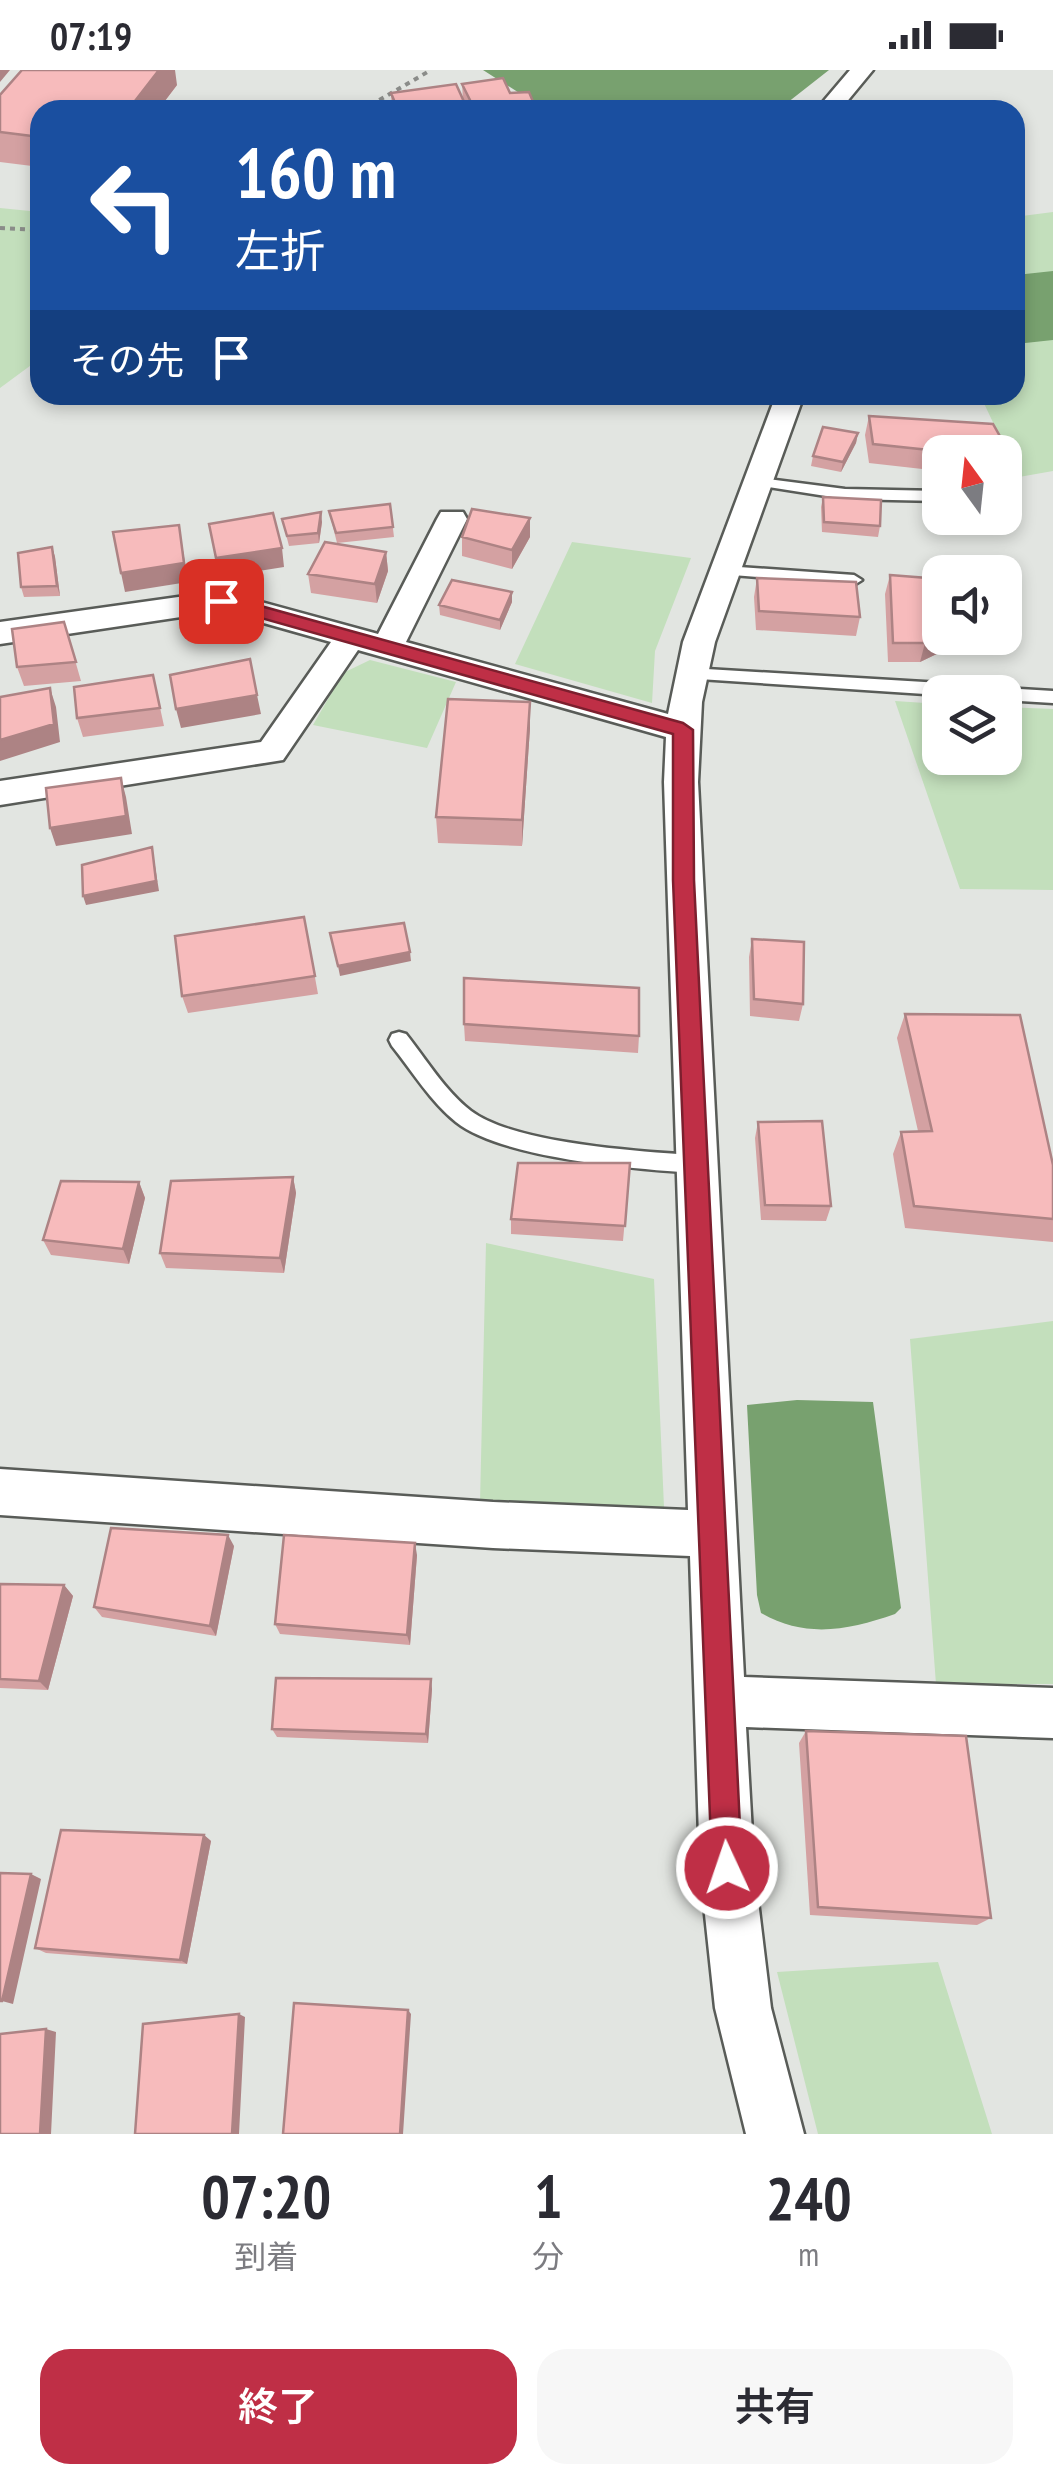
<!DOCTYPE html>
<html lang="ja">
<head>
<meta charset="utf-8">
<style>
	:root { --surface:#fff; --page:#f7f7f7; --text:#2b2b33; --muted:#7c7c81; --accent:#bf2f46 }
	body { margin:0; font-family:"PT Sans Narrow","Noto Sans JP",sans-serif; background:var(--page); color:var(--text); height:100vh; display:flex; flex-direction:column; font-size:38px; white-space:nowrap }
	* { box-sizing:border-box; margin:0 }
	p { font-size:32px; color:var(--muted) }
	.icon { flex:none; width:55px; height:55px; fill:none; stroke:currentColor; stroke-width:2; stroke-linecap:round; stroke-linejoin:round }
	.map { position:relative; height:2064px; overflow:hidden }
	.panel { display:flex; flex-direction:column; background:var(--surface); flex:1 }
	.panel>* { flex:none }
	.guide { position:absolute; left:30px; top:30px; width:995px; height:305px; border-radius:30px; box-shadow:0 5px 15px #0003; background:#1a4fa0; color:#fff; overflow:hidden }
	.needle { width:65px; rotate:345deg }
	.buttons { position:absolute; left:922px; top:365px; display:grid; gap:20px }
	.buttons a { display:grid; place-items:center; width:100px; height:100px; border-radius:20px; background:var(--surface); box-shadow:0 5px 15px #0003; font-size:50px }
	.pin { position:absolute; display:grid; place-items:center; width:85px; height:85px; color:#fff; margin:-42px; border-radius:20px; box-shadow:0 5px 15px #0006 }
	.me { position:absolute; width:110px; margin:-55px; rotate:357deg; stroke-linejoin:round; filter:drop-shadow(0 0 8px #0008) }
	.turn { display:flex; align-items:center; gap:35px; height:210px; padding:0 40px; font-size:45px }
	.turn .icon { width:130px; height:130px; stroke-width:2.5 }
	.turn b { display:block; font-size:70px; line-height:85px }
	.then { display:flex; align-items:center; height:95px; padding:0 40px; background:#0003; gap:20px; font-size:38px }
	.eta { display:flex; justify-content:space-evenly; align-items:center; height:170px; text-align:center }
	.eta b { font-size:60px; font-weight:600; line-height:70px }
	.primary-button { display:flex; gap:20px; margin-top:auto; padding:20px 40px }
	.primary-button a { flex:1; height:115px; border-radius:30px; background:var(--accent); color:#fff; font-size:40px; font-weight:600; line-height:115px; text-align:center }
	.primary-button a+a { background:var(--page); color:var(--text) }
	.status { display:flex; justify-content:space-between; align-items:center; height:70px; padding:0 50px; background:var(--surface); direction:ltr }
	.status svg { height:28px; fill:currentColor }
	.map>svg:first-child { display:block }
	.green { fill:#c3dfbc }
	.water { fill:#78a16f }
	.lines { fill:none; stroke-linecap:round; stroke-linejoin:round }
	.service-casing { stroke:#595c58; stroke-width:5 }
	.minor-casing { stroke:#595c58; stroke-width:5 }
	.path { stroke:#8a8c89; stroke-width:4; stroke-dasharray:5 5; stroke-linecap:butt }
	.service { fill:#fff; fill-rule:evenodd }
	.minor { fill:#fff; fill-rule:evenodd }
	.wall { fill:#d4a1a2 }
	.shaded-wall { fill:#ad8384 }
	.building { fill:#f7bbbc; stroke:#ad8384; stroke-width:2.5 }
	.route { fill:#bf2f46; stroke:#7c1f2e; stroke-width:2.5 }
</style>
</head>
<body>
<div class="status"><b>07:19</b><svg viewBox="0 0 49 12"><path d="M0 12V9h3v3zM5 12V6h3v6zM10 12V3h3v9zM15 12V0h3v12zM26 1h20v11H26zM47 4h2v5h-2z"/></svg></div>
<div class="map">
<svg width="1053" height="2064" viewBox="0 0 1053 2064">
	<rect width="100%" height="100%" fill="#e2e5e1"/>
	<!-- green -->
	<path class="green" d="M 0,138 L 40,142 L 38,290 L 0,318 Z
		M 1053,142 L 1053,212 L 1015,217 L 1015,147 Z
		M 1053,257 L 1053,401 L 1019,407 L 980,325 L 1015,325 L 1015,266 Z
		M 572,472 L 691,488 L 655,581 L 652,633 L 515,594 Z
		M 370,590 L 456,612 L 427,678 L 313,655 L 343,603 Z
		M 895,631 L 940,634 L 940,688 L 1005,688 L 1005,637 L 1053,639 L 1053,820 L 960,819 Z
		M 486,1173 L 654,1209 L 664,1437 L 480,1433 Z
		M 1053,1251 L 1053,1614 L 936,1614 L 910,1269 Z
		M 938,1892 L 992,2064 L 818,2064 L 777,1902 Z"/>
	<!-- water -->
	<path class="water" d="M 483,0 L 829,0 L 778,40 L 546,40 Z
		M 1053,201 L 1053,270 L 1015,274 L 1015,205 Z
		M 797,1330 L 873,1332 L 901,1538 L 895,1544 C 849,1560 806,1569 761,1543 L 757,1525 L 747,1335 Z"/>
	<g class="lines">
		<defs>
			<path id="service" d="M 760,408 L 845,419 L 940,421 L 940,431 L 845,429 L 755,415 L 755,409 Z
				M 725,496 L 854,505 L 862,510 L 854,515 L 720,504 L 720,498 Z
				M 690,598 L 991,616 L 999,621 L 1005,618 L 1053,621 L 1053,633 L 1005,630 L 1005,622 L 940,625 L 684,608 L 682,604 Z
				M 399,962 L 406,964 C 426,989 445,1021 471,1041 C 513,1073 641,1082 696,1085 L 703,1088 L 706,1094 L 703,1100 L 696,1103 C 637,1099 503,1089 456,1052 C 431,1032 412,1001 392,976 L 389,970 L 392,964 Z"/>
			<path id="minor" d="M 850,0 L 873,0 L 840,40 L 816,40 Z
				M 776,325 L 804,325 L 715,572 L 702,632 L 698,712 L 744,1607 L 1053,1618 L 1053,1668 L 746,1657 L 754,1798 L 771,1938 L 804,2064 L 746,2064 L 715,1938 L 700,1798 L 690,1486 L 493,1478 L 0,1445 L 0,1399 L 493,1432 L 688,1440 L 664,712 L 666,667 L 358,580 L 283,690 L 0,735 L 0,711 L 261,672 L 331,572 L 221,541 L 0,574 L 0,552 L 221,521 L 378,564 L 437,449 L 441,442 L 463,442 L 467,449 L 406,572 L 668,644 L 683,572 Z"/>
		</defs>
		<!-- service casing -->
		<use href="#service" class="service-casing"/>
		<!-- minor casing -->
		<use href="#minor" class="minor-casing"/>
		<!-- path -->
		<path class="path" d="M 362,40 L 431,0
			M 0,158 L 40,160"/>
		<!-- service -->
		<use href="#service" class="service"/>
		<!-- minor -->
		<use href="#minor" class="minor"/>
	</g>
	<!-- wall -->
	<path class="wall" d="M 462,14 L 510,23 L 534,40 L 467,40 L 465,36 L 465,40 L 392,40 L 391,23 L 463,30 Z
		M 177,15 L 158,40 L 40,40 L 40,97 L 0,92 L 0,25 Z
		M 869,346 L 1010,384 L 1005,403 L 1005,382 L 940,382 L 940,401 L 869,393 L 865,365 Z
		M 858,363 L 856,373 L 841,402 L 811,396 L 813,386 Z
		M 823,427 L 880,456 L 878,467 L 822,462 L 821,437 Z
		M 390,434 L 394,467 L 337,473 L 329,441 Z
		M 530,448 L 530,467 L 512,499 L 462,486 L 462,467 Z
		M 282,449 L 322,452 L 319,473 L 289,476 Z
		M 52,477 L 55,487 L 60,526 L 24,527 L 21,517 Z
		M 386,482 L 388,501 L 377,533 L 311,523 L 308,504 Z
		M 890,505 L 940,568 L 999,568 L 994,583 L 947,579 L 920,592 L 888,592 L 885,524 Z
		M 757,508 L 860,547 L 856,566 L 756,560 L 754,527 Z
		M 512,532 L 500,560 L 440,545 L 439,535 Z
		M 64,552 L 81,611 L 24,616 L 17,597 Z
		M 153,605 L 164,656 L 83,667 L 77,648 Z
		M 530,632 L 530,658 L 522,776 L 438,773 L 436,747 Z
		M 304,847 L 318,924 L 188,943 L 182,926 Z
		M 752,869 L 803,934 L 799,951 L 750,946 L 749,887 Z
		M 905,944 L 1053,1095 L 1053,1172 L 905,1158 L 893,1084 L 901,1062 L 918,1061 L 897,968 Z
		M 464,954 L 639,966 L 638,983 L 465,971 Z
		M 758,1052 L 831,1136 L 826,1151 L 761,1150 L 755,1068 Z
		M 630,1093 L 623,1171 L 511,1164 L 511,1149 Z
		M 293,1107 L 296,1123 L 284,1203 L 166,1198 L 160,1183 Z
		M 139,1112 L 145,1128 L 129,1194 L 51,1185 L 43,1170 Z
		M 234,1476 L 216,1566 L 102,1547 L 94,1537 Z
		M 417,1485 L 410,1575 L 280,1564 L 275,1554 Z
		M 0,1514 L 64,1515 L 73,1526 L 48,1620 L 0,1618 Z
		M 432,1619 L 428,1673 L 277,1667 L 272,1659 Z
		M 806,1661 L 991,1848 L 977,1855 L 810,1845 L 799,1673 Z
		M 204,1765 L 211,1771 L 187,1894 L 46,1883 L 35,1878 Z"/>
	<!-- shaded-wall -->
	<path class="shaded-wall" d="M 0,0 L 10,0 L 0,12 Z
		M 159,0 L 175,0 L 177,15 L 158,40 L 128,40 Z
		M 465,34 L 465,40 L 419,40 Z
		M 534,34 L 534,40 L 479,40 Z
		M 858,363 L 856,373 L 841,402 L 843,392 Z
		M 321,442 L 322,452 L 319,473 L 318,463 Z
		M 530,448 L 530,467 L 512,499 L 512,480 Z
		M 179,455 L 188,512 L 125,522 L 121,503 Z
		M 52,477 L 55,487 L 60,526 L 57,516 Z
		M 282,478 L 284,497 L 220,507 L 216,488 Z
		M 386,482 L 388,501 L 377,533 L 375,514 Z
		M 512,522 L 512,532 L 500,560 L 500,550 Z
		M 940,566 L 940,568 L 950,568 L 947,579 L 920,592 L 925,573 Z
		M 50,618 L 56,637 L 60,672 L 0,691 L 0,670 Z
		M 257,625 L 261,644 L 181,658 L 176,639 Z
		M 530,632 L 530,658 L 522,776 L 522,750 Z
		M 121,708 L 126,727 L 132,764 L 56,776 L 50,758 Z
		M 152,777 L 159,821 L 86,835 L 83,826 Z
		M 410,882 L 411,891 L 340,906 L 338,896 Z
		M 293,1107 L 296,1123 L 284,1203 L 280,1188 Z
		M 139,1112 L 145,1128 L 129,1194 L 123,1179 Z
		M 228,1465 L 234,1476 L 216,1566 L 210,1556 Z
		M 415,1473 L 417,1485 L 410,1575 L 407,1565 Z
		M 64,1515 L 73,1526 L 48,1620 L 39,1611 Z
		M 431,1609 L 432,1619 L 428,1673 L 426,1664 Z
		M 204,1765 L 211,1771 L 187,1894 L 180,1890 Z
		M 31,1804 L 41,1809 L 13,1934 L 2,1931 Z
		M 408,1940 L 411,1944 L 403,2064 L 400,2064 Z
		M 239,1944 L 245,1947 L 239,2064 L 232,2064 Z
		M 46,1959 L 56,1962 L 51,2064 L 40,2064 Z"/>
	<!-- building -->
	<path class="building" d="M 22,0 L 159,0 L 128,40 L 40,40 L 40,67 L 0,62 L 0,25 Z
		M 503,8 L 510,23 L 529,22 L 534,34 L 475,40 L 462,14 Z
		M 456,14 L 465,34 L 419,40 L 398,40 L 391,23 Z
		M 869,346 L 993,354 L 1010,384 L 1005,384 L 1005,382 L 948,382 L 873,374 Z
		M 823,357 L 858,363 L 843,392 L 813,386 Z
		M 823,427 L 881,430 L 880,456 L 824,452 Z
		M 390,434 L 393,457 L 336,463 L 329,441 Z
		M 472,439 L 530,448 L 512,480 L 462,467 Z
		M 321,442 L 318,463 L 287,466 L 282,449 Z
		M 273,443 L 282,478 L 216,488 L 209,454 Z
		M 179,455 L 184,493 L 121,503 L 113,462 Z
		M 325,472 L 386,482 L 375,514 L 308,504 Z
		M 52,477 L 57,516 L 21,517 L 18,483 Z
		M 890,505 L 940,509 L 940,566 L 925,573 L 893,573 Z
		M 757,508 L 856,512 L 860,547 L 759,541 Z
		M 452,510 L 512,522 L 500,550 L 439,535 Z
		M 64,552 L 76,592 L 17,597 L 12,559 Z
		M 250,589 L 257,625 L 176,639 L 170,605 Z
		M 153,605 L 160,638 L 77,648 L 74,617 Z
		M 50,618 L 54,654 L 0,670 L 0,627 Z
		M 448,629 L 530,632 L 522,750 L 436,747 Z
		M 121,708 L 126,746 L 50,758 L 46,718 Z
		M 152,777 L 156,811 L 83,826 L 82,795 Z
		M 304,847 L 315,906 L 182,926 L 175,866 Z
		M 404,853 L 410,882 L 338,896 L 330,863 Z
		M 752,869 L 804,872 L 803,934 L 754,929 Z
		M 464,908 L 639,918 L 639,966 L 464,954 Z
		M 905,944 L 1020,945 L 1053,1095 L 1053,1149 L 914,1136 L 901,1062 L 932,1061 Z
		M 822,1051 L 831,1136 L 765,1135 L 758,1052 Z
		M 518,1093 L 630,1093 L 625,1156 L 511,1149 Z
		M 293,1107 L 280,1188 L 160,1183 L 171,1111 Z
		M 61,1111 L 139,1112 L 123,1179 L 43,1170 Z
		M 111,1458 L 228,1465 L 210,1556 L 94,1537 Z
		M 284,1465 L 415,1473 L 407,1565 L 275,1554 Z
		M 0,1514 L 64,1515 L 39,1611 L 0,1609 Z
		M 276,1608 L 431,1609 L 426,1664 L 272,1659 Z
		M 806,1661 L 966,1666 L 991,1848 L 818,1837 Z
		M 61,1760 L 204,1765 L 180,1890 L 35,1878 Z
		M 0,1803 L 31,1804 L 2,1931 L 0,1931 Z
		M 294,1933 L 408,1940 L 400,2064 L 283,2064 Z
		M 239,1944 L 232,2064 L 135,2064 L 143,1954 Z
		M 46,1959 L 40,2064 L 0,2064 L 0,1964 Z"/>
	<!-- route -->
	<path class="route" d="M 221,525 L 683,653 L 693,660 L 694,810 L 742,1798 L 738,1808 L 727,1813 L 717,1808 L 712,1798 L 673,810 L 673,664 L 215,535 L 212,531 Z"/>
</svg>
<div class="buttons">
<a><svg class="needle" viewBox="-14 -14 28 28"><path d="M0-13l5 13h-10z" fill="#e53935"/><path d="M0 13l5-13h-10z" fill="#7c7c81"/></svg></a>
<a><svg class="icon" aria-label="sound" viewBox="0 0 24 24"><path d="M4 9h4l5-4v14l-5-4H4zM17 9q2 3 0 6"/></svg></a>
<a><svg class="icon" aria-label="layers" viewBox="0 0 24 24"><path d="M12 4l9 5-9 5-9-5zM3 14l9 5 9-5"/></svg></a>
</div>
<div class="pin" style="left:221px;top:531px;background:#d93025"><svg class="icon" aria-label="arrive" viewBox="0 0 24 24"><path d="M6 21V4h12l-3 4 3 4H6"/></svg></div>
<svg class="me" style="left:727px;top:1798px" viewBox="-20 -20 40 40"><circle r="17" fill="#bf2f46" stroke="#fff" stroke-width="3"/><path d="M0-11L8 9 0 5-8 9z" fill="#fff"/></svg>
<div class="guide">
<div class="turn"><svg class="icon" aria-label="left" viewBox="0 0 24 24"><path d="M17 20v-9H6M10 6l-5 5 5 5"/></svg><div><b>160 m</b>左折</div></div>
<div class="then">その先<svg class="icon" aria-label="arrive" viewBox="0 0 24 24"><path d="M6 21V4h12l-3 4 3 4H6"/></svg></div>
</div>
</div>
<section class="panel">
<div class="eta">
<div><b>07:20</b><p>到着</p></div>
<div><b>1</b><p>分</p></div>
<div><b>240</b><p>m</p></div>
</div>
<div class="primary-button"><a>終了</a><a>共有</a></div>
</section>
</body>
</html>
